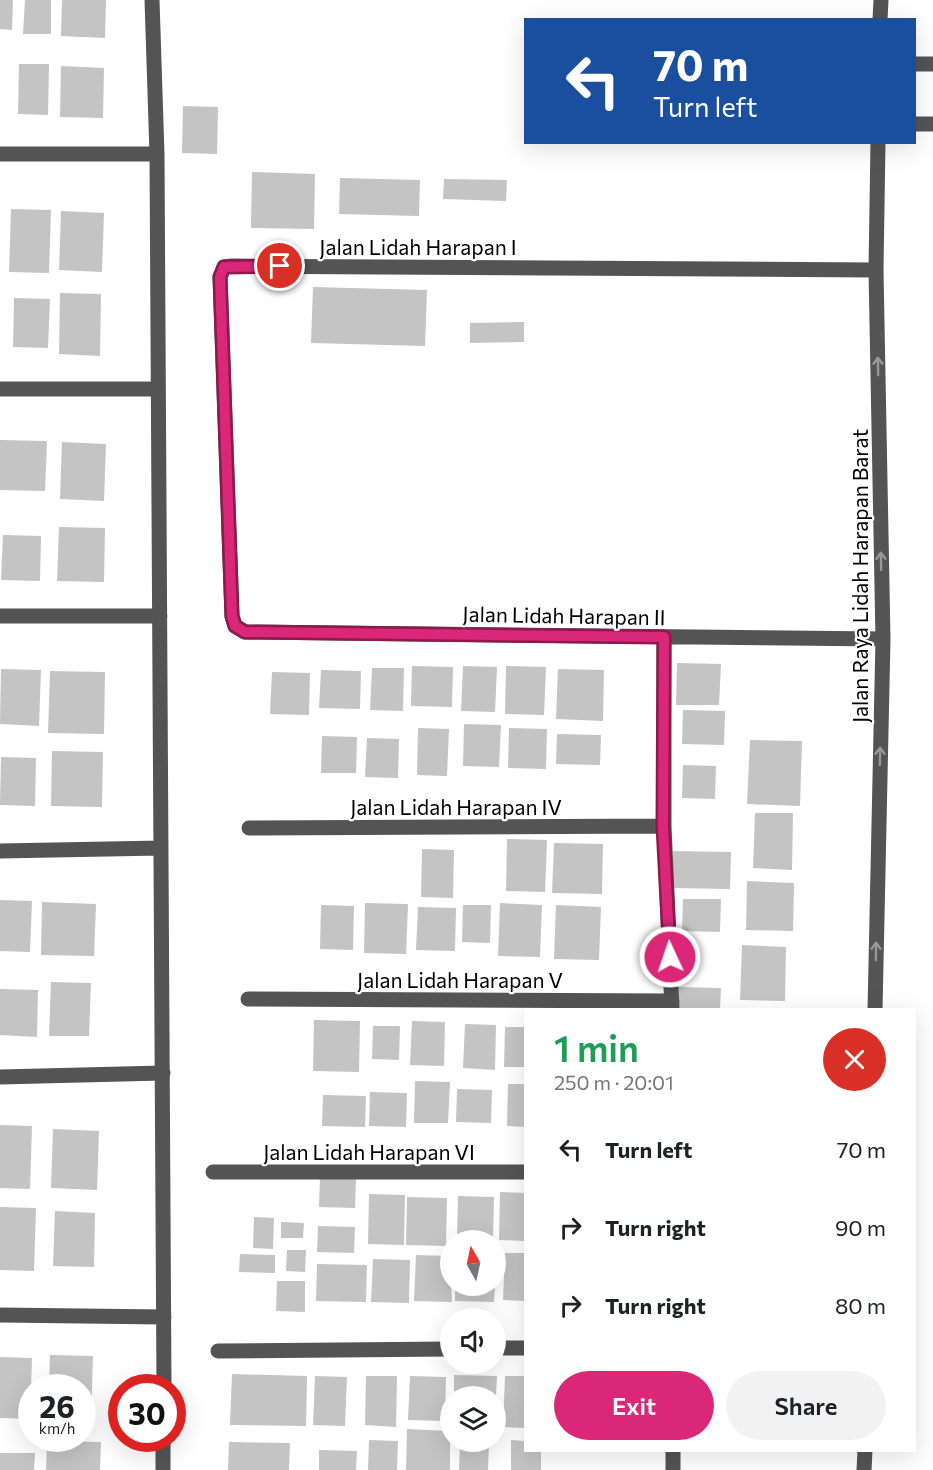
<!DOCTYPE html>
<html lang="en">
<head>
<meta charset="utf-8">
<style>
	:root { --surface:#fff; --page:#f2f2f2; --text:#202124; --muted:#757577; --accent:#db2777 }
	body { margin:0; font-family:Commissioner,sans-serif; background:var(--page); color:var(--text); height:100vh; display:flex; flex-direction:column; font-size:22px; white-space:nowrap }
	* { box-sizing:border-box; margin:0 }
	p { font-size:20px; color:var(--muted) }
	.icon { flex:none; width:33px; height:33px; fill:none; stroke:currentColor; stroke-width:2; stroke-linecap:round; stroke-linejoin:round }
	.map { position:relative; flex:1; overflow:hidden }
	.details { position:absolute; left:524px; top:1008px; width:392px; height:444px; display:flex; flex-direction:column; background:var(--surface); border-radius:0px; box-shadow:0 6px 24px #0002 }
	.details>* { flex:none }
	.top-card { position:absolute; left:524px; top:18px; width:392px; height:126px; border-radius:0px; box-shadow:0 6px 24px #0002; background:#1a4fa0; color:#fff; overflow:hidden }
	.needle { width:39px; rotate:351deg }
	.buttons { position:absolute; left:440px; top:1230px; display:grid; gap:12px }
	.buttons a { display:grid; place-items:center; width:66px; height:66px; border-radius:50%; background:var(--surface); box-shadow:0 6px 24px #0002; font-size:30px }
	.speed { position:absolute; left:18px; top:1374px; display:flex; gap:12px; font-size:30px; font-weight:700; text-align:center }
	.speed>* { display:grid; place-content:center; width:78px; height:78px; border-radius:50%; background:var(--surface); box-shadow:0 6px 24px #0002; line-height:1 }
	.speed small { font-size:15px; font-weight:400 }
	.speed .limit { border:9px solid #d22; background:#fff; color:#111 }
	.pin { position:absolute; display:grid; place-items:center; width:51px; height:51px; color:#fff; margin:-26px; border:3px solid #fff; border-radius:50%; box-shadow:0 2px 6px #0007 }
	.me { position:absolute; width:66px; margin:-33px; rotate:357deg; stroke-linejoin:round; filter:drop-shadow(0 0 4px #0008) }
	.turn { display:flex; align-items:center; gap:21px; height:126px; padding:0 30px; font-size:27px }
	.turn .icon { width:78px; height:78px; stroke-width:2.5 }
	.turn b { display:block; font-size:42px; line-height:51px }
	.round { display:grid; place-items:center; flex:none; width:63px; height:63px; border-radius:32px; background:var(--page) }
	.summary { display:flex; align-items:center; justify-content:space-between; height:102px; padding:0 30px }
	h1 { font-size:36px; font-weight:600; line-height:45px; color:#1e9e55 }
	.cta { display:flex; gap:12px; margin-top:auto; padding:12px 30px }
	.cta a { flex:1; height:69px; border-radius:36px; background:var(--accent); color:#fff; font-size:24px; font-weight:600; line-height:69px; text-align:center }
	.cta a+a { background:var(--page); color:var(--text) }
	ul { padding:0; list-style:none }
	li { display:flex; align-items:center; gap:18px; height:78px; padding:0 30px }
	li div { flex:1 }
	li b { display:block; font-size:22px }
	li em { font-style:normal }
	.map>svg:first-child { display:block }
	.building { fill:#c4c4c4 }
	.lines { fill:none; stroke-linecap:round; stroke-linejoin:round }
	.minor { stroke:#545454; stroke-width:15 }
	.oneway { stroke:#989898 }
	.route-casing { stroke:#8e194d; stroke-width:15 }
	.route { stroke:#db2777; stroke-width:10 }
	.labels { text-anchor:middle; dominant-baseline:central; stroke-width:4.5; stroke-linejoin:round; paint-order:stroke }
	.street-label { font-size:21px; fill:#000; stroke:#fff }
</style>
</head>
<body>
<div class="map">
<svg width="933" height="1470" viewBox="0 0 933 1470">
	<rect width="100%" height="100%" fill="#fff"/>
	<!-- building -->
	<path class="building" d="M 0,0 L 13,0 L 12,30 L 0,29 Z
		M 25,0 L 51,0 L 51,34 L 23,34 Z
		M 62,0 L 106,0 L 105,38 L 61,36 Z
		M 19,64 L 49,64 L 48,115 L 18,114 Z
		M 61,66 L 104,68 L 103,118 L 60,117 Z
		M 183,106 L 218,107 L 217,154 L 182,153 Z
		M 252,172 L 315,174 L 314,229 L 251,228 Z
		M 340,178 L 420,180 L 419,216 L 339,214 Z
		M 444,179 L 507,180 L 506,201 L 443,199 Z
		M 11,209 L 51,210 L 49,273 L 9,272 Z
		M 61,211 L 104,213 L 102,272 L 59,270 Z
		M 313,287 L 427,290 L 425,346 L 311,343 Z
		M 60,293 L 101,294 L 100,356 L 59,354 Z
		M 14,298 L 50,299 L 48,348 L 13,347 Z
		M 524,322 L 524,342 L 470,343 L 470,323 Z
		M 0,440 L 47,441 L 45,491 L 0,490 Z
		M 62,442 L 106,444 L 104,501 L 60,499 Z
		M 59,527 L 105,528 L 104,582 L 57,581 Z
		M 3,535 L 41,536 L 40,581 L 1,580 Z
		M 677,663 L 721,664 L 719,705 L 676,705 Z
		M 412,666 L 453,667 L 452,707 L 411,706 Z
		M 463,666 L 497,667 L 495,712 L 461,711 Z
		M 506,666 L 546,667 L 544,715 L 505,714 Z
		M 372,668 L 404,668 L 403,711 L 370,710 Z
		M 1,669 L 41,670 L 39,726 L 0,724 Z
		M 558,669 L 604,670 L 603,721 L 556,719 Z
		M 321,670 L 361,671 L 360,709 L 319,708 Z
		M 50,671 L 105,672 L 104,734 L 48,733 Z
		M 272,672 L 310,673 L 309,715 L 270,714 Z
		M 683,710 L 725,711 L 724,745 L 682,744 Z
		M 464,724 L 501,725 L 499,767 L 463,766 Z
		M 418,728 L 449,729 L 447,776 L 417,775 Z
		M 509,728 L 547,729 L 546,769 L 508,768 Z
		M 557,734 L 601,735 L 600,765 L 556,764 Z
		M 322,736 L 357,737 L 356,773 L 321,773 Z
		M 367,738 L 399,739 L 398,778 L 365,777 Z
		M 750,740 L 802,741 L 800,806 L 747,804 Z
		M 52,751 L 103,752 L 102,807 L 51,806 Z
		M 1,757 L 36,758 L 35,806 L 0,805 Z
		M 683,765 L 716,766 L 715,799 L 682,798 Z
		M 755,813 L 793,813 L 792,870 L 753,868 Z
		M 507,839 L 547,840 L 545,892 L 506,891 Z
		M 554,843 L 603,844 L 602,894 L 552,893 Z
		M 422,849 L 454,850 L 453,898 L 421,897 Z
		M 673,851 L 731,852 L 730,889 L 672,888 Z
		M 747,881 L 794,883 L 793,931 L 746,930 Z
		M 683,899 L 721,899 L 720,932 L 682,931 Z
		M 0,900 L 32,901 L 30,952 L 0,951 Z
		M 42,902 L 96,904 L 94,956 L 41,955 Z
		M 365,903 L 408,904 L 406,954 L 364,953 Z
		M 500,903 L 542,905 L 540,957 L 498,956 Z
		M 321,905 L 354,906 L 353,950 L 320,949 Z
		M 463,905 L 491,905 L 490,943 L 462,942 Z
		M 556,905 L 601,907 L 599,960 L 554,959 Z
		M 418,907 L 456,908 L 455,951 L 416,950 Z
		M 742,945 L 786,947 L 785,1001 L 740,1000 Z
		M 51,982 L 91,983 L 89,1036 L 49,1036 Z
		M 679,987 L 721,988 L 720,1010 L 679,1010 Z
		M 0,989 L 38,990 L 37,1037 L 0,1035 Z
		M 314,1020 L 360,1021 L 359,1072 L 313,1071 Z
		M 412,1021 L 445,1022 L 444,1066 L 410,1065 Z
		M 465,1024 L 496,1025 L 495,1070 L 463,1068 Z
		M 373,1026 L 400,1026 L 399,1060 L 372,1059 Z
		M 505,1027 L 525,1027 L 525,1067 L 504,1067 Z
		M 415,1081 L 450,1082 L 448,1123 L 414,1123 Z
		M 508,1084 L 525,1084 L 525,1127 L 507,1126 Z
		M 457,1089 L 492,1090 L 491,1123 L 456,1122 Z
		M 370,1092 L 407,1093 L 406,1127 L 369,1126 Z
		M 323,1095 L 366,1096 L 365,1127 L 322,1126 Z
		M 0,1125 L 32,1126 L 30,1189 L 0,1188 Z
		M 53,1129 L 99,1131 L 97,1190 L 51,1188 Z
		M 320,1177 L 356,1178 L 355,1208 L 319,1207 Z
		M 500,1192 L 525,1193 L 525,1241 L 499,1240 Z
		M 369,1194 L 405,1195 L 404,1245 L 368,1244 Z
		M 458,1196 L 494,1197 L 493,1240 L 457,1240 Z
		M 407,1197 L 447,1198 L 446,1246 L 406,1245 Z
		M 0,1207 L 36,1208 L 34,1271 L 0,1270 Z
		M 55,1211 L 95,1213 L 94,1267 L 53,1266 Z
		M 254,1217 L 274,1218 L 273,1249 L 253,1248 Z
		M 281,1222 L 304,1223 L 303,1238 L 281,1238 Z
		M 318,1226 L 355,1227 L 354,1253 L 317,1252 Z
		M 287,1250 L 306,1250 L 305,1272 L 286,1271 Z
		M 505,1253 L 525,1253 L 525,1301 L 503,1300 Z
		M 240,1254 L 275,1255 L 275,1273 L 239,1272 Z
		M 416,1255 L 450,1256 L 452,1302 L 414,1301 Z
		M 373,1259 L 410,1260 L 409,1303 L 371,1302 Z
		M 317,1264 L 367,1265 L 366,1302 L 316,1301 Z
		M 277,1281 L 305,1281 L 305,1312 L 276,1311 Z
		M 455,1286 L 495,1286 L 494,1302 L 455,1301 Z
		M 50,1355 L 93,1356 L 91,1419 L 82,1418 L 82,1388 L 49,1388 Z
		M 0,1357 L 32,1358 L 30,1419 L 0,1418 Z
		M 232,1374 L 307,1376 L 306,1426 L 230,1425 Z
		M 454,1375 L 497,1376 L 496,1396 L 454,1396 Z
		M 315,1376 L 347,1377 L 345,1426 L 313,1425 Z
		M 366,1376 L 397,1376 L 396,1427 L 365,1425 Z
		M 410,1376 L 446,1377 L 445,1421 L 408,1420 Z
		M 505,1376 L 525,1376 L 525,1428 L 503,1427 Z
		M 407,1429 L 450,1431 L 450,1470 L 406,1470 Z
		M 369,1440 L 398,1441 L 397,1470 L 368,1470 Z
		M 511,1440 L 525,1441 L 525,1450 L 541,1450 L 541,1470 L 511,1470 Z
		M 47,1441 L 101,1442 L 100,1470 L 46,1470 Z
		M 229,1442 L 290,1443 L 289,1470 L 228,1470 Z
		M 460,1442 L 489,1442 L 488,1470 L 459,1470 Z
		M 319,1450 L 357,1451 L 356,1470 L 319,1470 Z
		M 0,1453 L 35,1453 L 34,1470 L 0,1470 Z"/>
	<g class="lines">
		<!-- minor -->
		<path class="minor" d="M 152,0 L 157,154 L 164,1388
			M 880,20 L 881,0
			M 914,64 L 933,64
			M 914,124 L 933,124
			M 0,154 L 157,154
			M 876,270 L 232,266 L 224,267 L 220,277 L 232,616 L 235,626 L 245,632 L 883,639
			M 0,389 L 158,389
			M 0,616 L 160,616
			M 664,637 L 664,826 L 672,1009
			M 249,828 L 664,826
			M 0,851 L 161,848
			M 248,999 L 672,1001
			M 875,1010 L 883,639 L 876,270 L 878,142
			M 0,1077 L 163,1073
			M 213,1172 L 525,1172
			M 0,1315 L 164,1317
			M 495,1348 L 525,1348
			M 218,1351 L 450,1349
			M 163,1470 L 163,1438
			M 673,1470 L 673,1450
			M 864,1470 L 865,1450"/>
	</g>
	<!-- one-way arrows -->
	<defs><path id="oneway-shaft" d="M-6 0H5M1.5-3L5.5 0L1.5 3" fill="none" stroke-width="1.6" stroke-linecap="round" stroke-linejoin="round" transform="scale(1.5)"/></defs>
	<g class="oneway">
		<use href="#oneway-shaft" transform="translate(878 366) rotate(-91)"/>
		<use href="#oneway-shaft" transform="translate(881 561) rotate(-91)"/>
		<use href="#oneway-shaft" transform="translate(880 756) rotate(-89)"/>
		<use href="#oneway-shaft" transform="translate(876 951) rotate(-89)"/>
	</g>
	<g class="lines">
		<defs>
			<path id="route" d="M 280,266 L 224,267 L 220,277 L 232,616 L 235,626 L 245,632 L 664,637 L 663,826 L 670,957"/>
		</defs>
		<!-- route casing -->
		<use href="#route" class="route-casing"/>
		<!-- route -->
		<use href="#route" class="route"/>
	</g>
	<g class="labels">
		<!-- street labels -->
		<g class="street-label">
			<text x="418" y="246">Jalan Lidah Harapan I</text>
			<text transform="translate(859 576) rotate(-90)">Jalan Raya Lidah Harapan Barat</text>
			<text transform="translate(564 615) rotate(1)">Jalan Lidah Harapan II</text>
			<text x="456" y="806">Jalan Lidah Harapan IV</text>
			<text x="460" y="979">Jalan Lidah Harapan V</text>
			<text x="369" y="1151">Jalan Lidah Harapan VI</text>
		</g>
	</g>
</svg>
<div class="buttons">
<a><svg class="needle" viewBox="-14 -14 28 28"><path d="M0-13l5 13h-10z" fill="#e53935"/><path d="M0 13l5-13h-10z" fill="#757577"/></svg></a>
<a><svg class="icon" aria-label="sound" viewBox="0 0 24 24"><path d="M4 9h4l5-4v14l-5-4H4zM17 9q2 3 0 6"/></svg></a>
<a><svg class="icon" aria-label="layers" viewBox="0 0 24 24"><path d="M12 4l9 5-9 5-9-5zM3 14l9 5 9-5"/></svg></a>
</div>
<div class="speed"><div>26<small>km/h</small></div><div class="limit">30</div></div>
<div class="pin" style="left:280px;top:266px;background:#d93025"><svg class="icon" aria-label="arrive" viewBox="0 0 24 24"><path d="M6 21V4h12l-3 4 3 4H6"/></svg></div>
<svg class="me" style="left:670px;top:957px" viewBox="-20 -20 40 40"><circle r="17" fill="#db2777" stroke="#fff" stroke-width="3"/><path d="M0-11L8 9 0 5-8 9z" fill="#fff"/></svg>
<div class="top-card">
<div class="turn"><svg class="icon" aria-label="left" viewBox="0 0 24 24"><path d="M17 20v-9H6M10 6l-5 5 5 5"/></svg><div><b>70 m</b>Turn left</div></div>
</div>
<section class="details">
<div class="summary"><div><h1>1 min</h1><p>250 m · 20:01</p></div><a class="round" style="background:#d93025;color:#fff"><svg class="icon" aria-label="close" viewBox="0 0 24 24"><path d="M6 6l12 12M18 6L6 18"/></svg></a></div>
<ul>
<li><svg class="icon" aria-label="left" viewBox="0 0 24 24"><path d="M17 20v-9H6M10 6l-5 5 5 5"/></svg><div><b>Turn left</b></div><em>70 m</em></li>
<li><svg class="icon" aria-label="right" viewBox="0 0 24 24"><path d="M7 20v-9h11M14 6l5 5-5 5"/></svg><div><b>Turn right</b></div><em>90 m</em></li>
<li><svg class="icon" aria-label="right" viewBox="0 0 24 24"><path d="M7 20v-9h11M14 6l5 5-5 5"/></svg><div><b>Turn right</b></div><em>80 m</em></li>
</ul>
<div class="cta"><a>Exit</a><a>Share</a></div>
</section>
</div>
</body>
</html>
